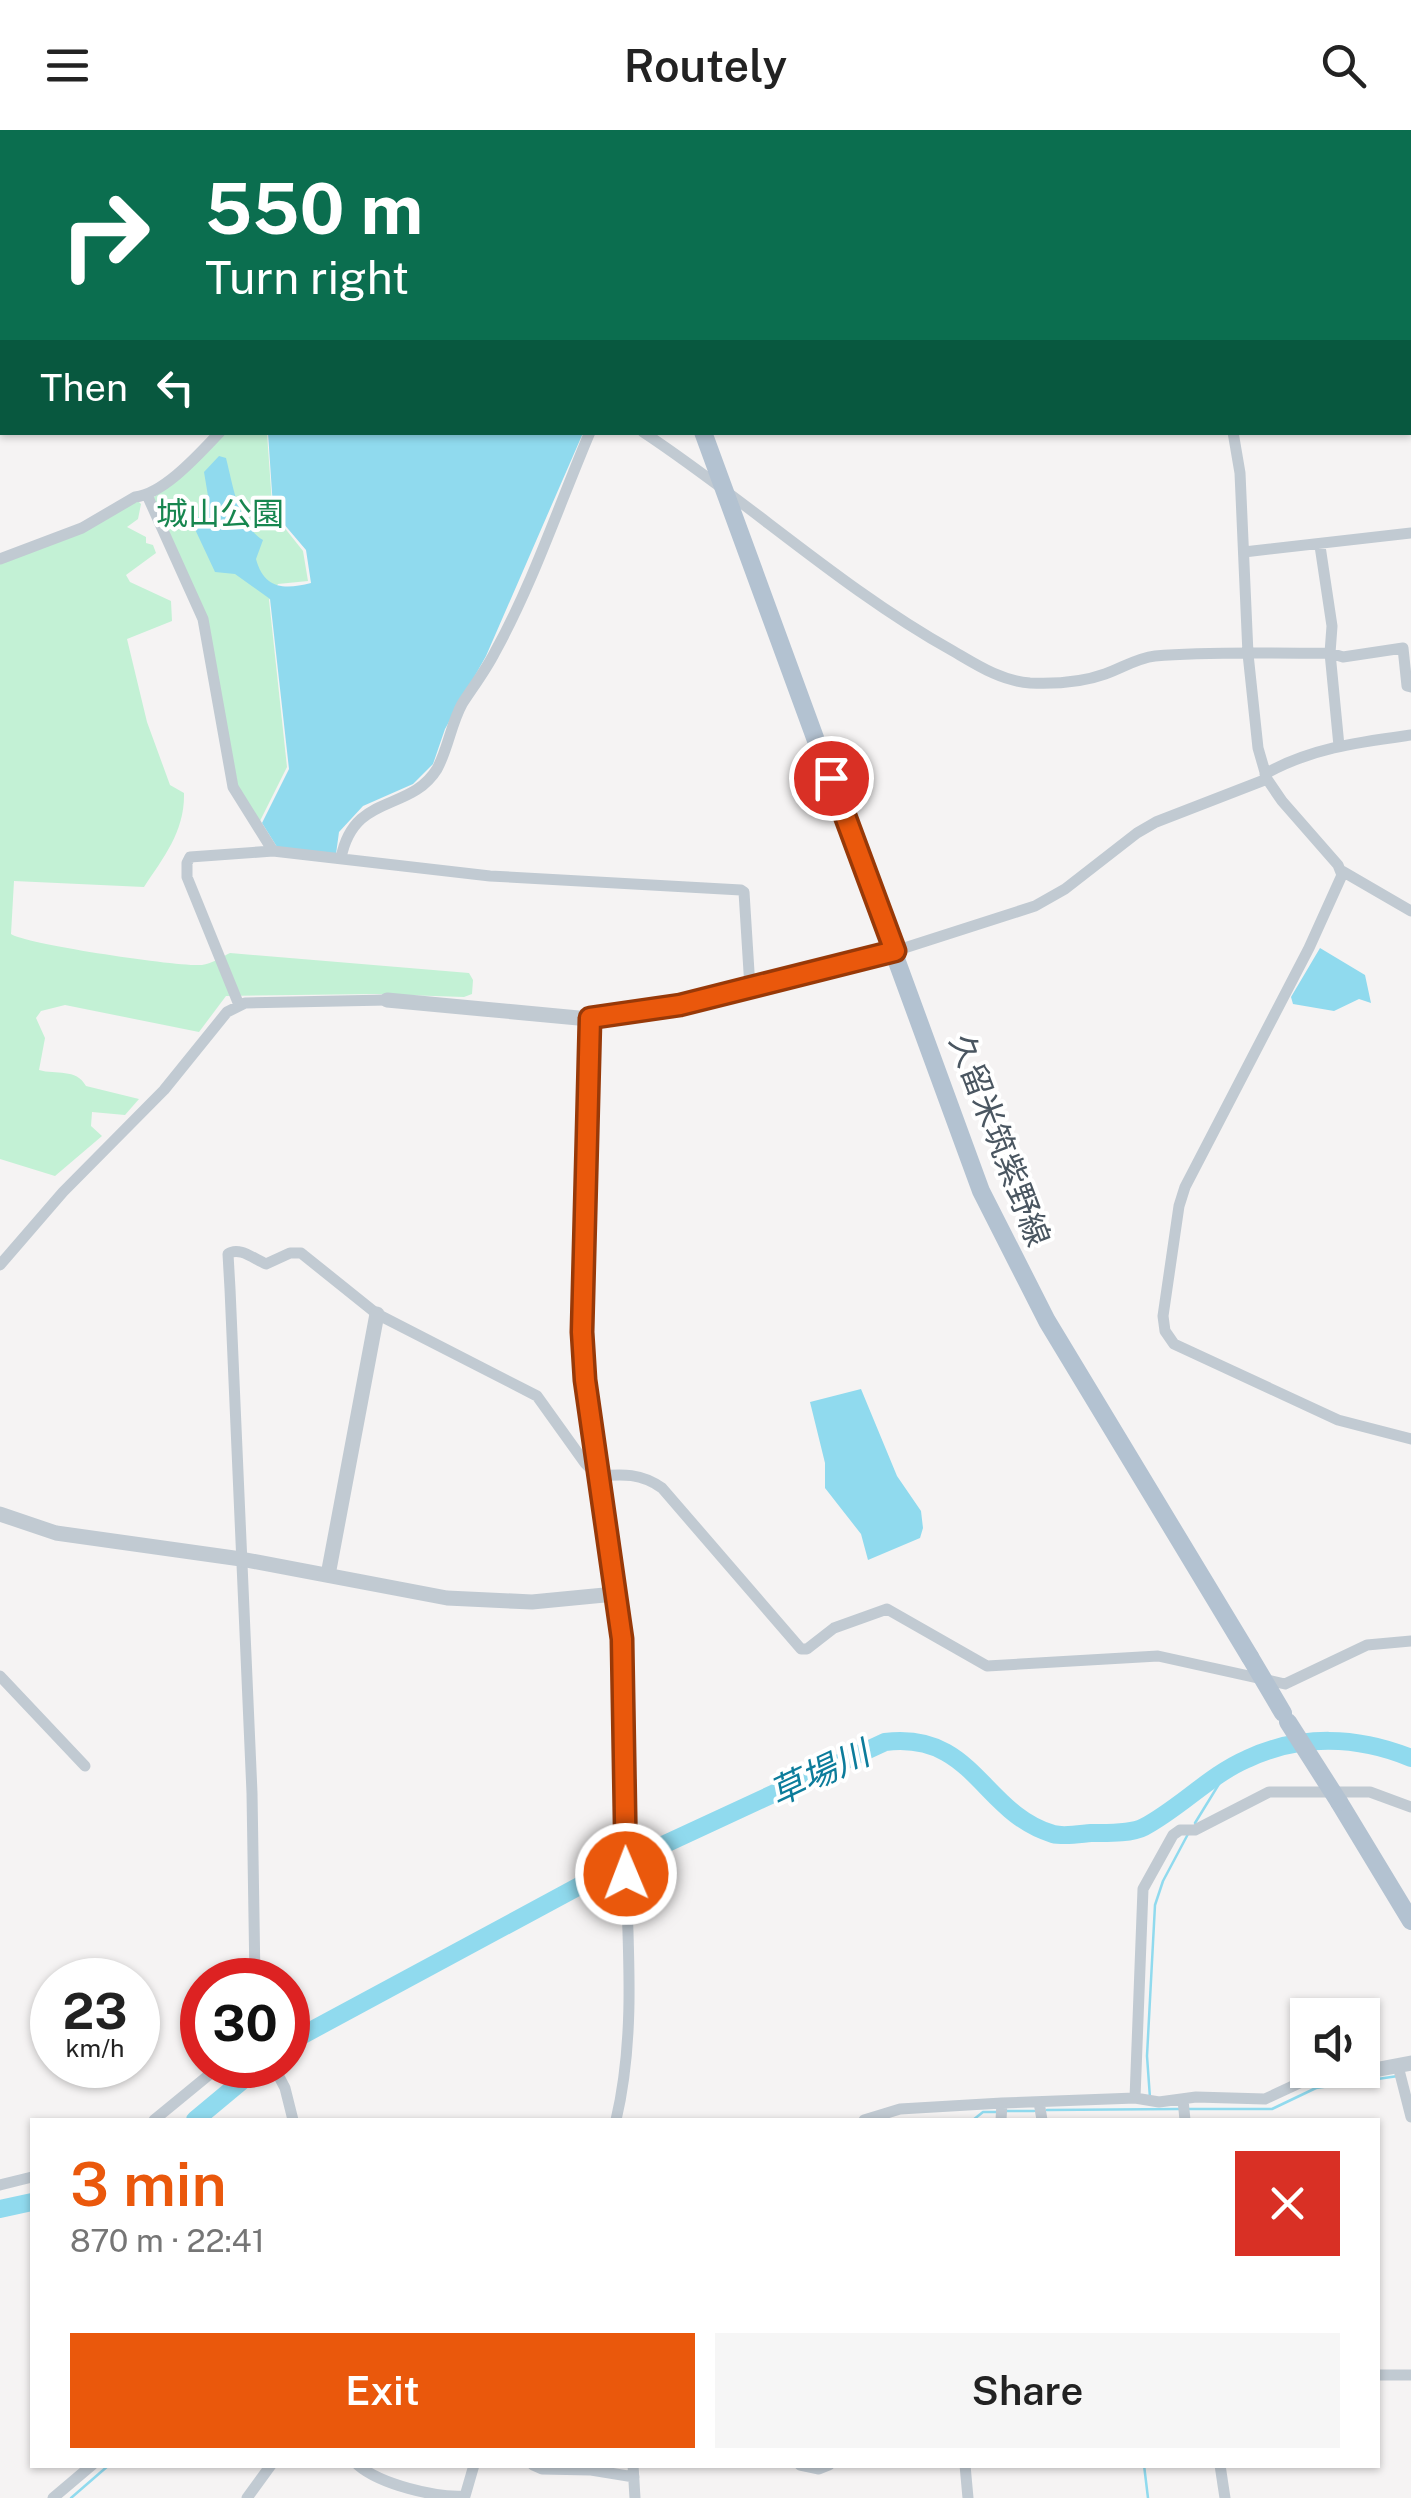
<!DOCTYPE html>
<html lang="en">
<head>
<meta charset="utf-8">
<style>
	:root { --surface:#fff; --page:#f6f6f6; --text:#222; --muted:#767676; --accent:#ea580c }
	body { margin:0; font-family:"Public Sans","Noto Sans JP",sans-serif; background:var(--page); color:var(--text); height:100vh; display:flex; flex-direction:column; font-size:38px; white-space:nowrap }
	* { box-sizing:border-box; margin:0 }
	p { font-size:32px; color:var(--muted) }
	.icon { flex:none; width:55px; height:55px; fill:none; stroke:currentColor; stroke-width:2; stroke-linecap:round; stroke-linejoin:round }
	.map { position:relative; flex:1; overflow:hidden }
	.panel { position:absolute; left:30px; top:1988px; width:1350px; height:350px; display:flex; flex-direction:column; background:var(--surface); border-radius:0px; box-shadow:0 2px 8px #0004 }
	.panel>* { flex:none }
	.top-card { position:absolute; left:0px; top:0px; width:1412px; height:305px; box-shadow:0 2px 8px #0004; background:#0b6e4f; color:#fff; overflow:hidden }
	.buttons { position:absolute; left:1290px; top:1868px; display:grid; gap:20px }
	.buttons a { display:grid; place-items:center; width:90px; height:90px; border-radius:0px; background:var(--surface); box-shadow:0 2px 8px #0004; font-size:50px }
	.speed { position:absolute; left:30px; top:1828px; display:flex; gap:20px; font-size:50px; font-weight:700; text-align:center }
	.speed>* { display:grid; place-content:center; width:130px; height:130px; border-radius:50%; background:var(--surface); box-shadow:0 2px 8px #0004; line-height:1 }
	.speed small { font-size:25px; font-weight:400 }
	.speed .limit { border:15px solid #d22; background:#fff; color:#111 }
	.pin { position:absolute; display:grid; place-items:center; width:85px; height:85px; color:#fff; margin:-42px; border:5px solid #fff; border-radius:50%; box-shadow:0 2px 10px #0007 }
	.me { position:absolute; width:110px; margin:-55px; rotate:359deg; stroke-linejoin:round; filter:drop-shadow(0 0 8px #0008) }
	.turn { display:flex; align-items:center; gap:35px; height:210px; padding:0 40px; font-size:45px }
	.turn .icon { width:130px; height:130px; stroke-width:2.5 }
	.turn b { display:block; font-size:70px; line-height:85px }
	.then { display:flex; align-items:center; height:95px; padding:0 40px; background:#0003; gap:20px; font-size:38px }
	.round { display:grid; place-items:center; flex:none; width:105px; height:105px; border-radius:0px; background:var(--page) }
	.head { display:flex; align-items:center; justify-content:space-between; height:170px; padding:0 40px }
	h1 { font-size:60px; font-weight:600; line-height:75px; color:var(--accent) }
	.button { display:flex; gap:20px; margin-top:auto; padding:20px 40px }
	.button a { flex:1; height:115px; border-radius:0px; background:var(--accent); color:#fff; font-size:40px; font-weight:600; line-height:115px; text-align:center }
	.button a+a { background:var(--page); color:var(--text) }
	header { display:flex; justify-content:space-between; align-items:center; height:130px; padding:0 40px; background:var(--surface); font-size:45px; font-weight:600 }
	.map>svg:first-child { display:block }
	.green { fill:#c3f1d5 }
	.water { fill:#90daee }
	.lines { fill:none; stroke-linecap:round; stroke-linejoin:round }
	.stream { stroke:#90daee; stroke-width:2.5 }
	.river { stroke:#90daee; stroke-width:18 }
	.minor { stroke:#c1cad2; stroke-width:11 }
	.tertiary { stroke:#c1cad2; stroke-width:15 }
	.primary { stroke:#b3c2d1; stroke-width:18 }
	.primary-bridge { stroke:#b3c2d1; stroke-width:18 }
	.route-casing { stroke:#983908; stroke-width:25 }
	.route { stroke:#ea580c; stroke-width:18 }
	.labels { text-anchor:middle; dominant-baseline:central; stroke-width:8; stroke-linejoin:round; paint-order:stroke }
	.park-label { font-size:32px; fill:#17864f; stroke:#fff }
	.street-label { font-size:32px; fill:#4a5661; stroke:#fff }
	.water-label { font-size:35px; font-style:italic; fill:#0c7c9b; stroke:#fff }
</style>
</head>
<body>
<header><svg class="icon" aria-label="menu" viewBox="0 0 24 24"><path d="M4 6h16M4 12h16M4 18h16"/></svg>Routely<svg class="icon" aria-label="search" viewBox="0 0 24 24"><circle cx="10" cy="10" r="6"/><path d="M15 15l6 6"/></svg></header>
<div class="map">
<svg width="1411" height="2368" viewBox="0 0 1411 2368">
	<rect width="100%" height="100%" fill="#f5f3f3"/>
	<!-- green -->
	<path class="green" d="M 225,303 L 267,303 L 272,374 L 276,387 L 303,421 L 308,451 L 278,454 L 269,470 L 287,637 L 259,693 L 239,662 L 215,537 L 153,368 L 206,324 Z
		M 138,371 L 141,374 L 138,389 L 127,397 L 146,407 L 146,413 L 153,415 L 156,423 L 126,445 L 130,452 L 171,471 L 172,491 L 127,509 L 147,592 L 170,655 L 184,663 C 185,701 164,727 144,757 L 14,751 L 11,804 C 25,814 178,837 202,835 C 211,834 222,827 230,823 L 469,843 L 473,850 L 472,864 L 464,867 L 374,864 L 226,866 L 199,902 L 65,875 L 41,881 L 36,888 L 45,908 L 39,940 C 56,945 76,938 86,956 L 139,969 L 125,985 L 92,982 L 91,996 L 102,1006 L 55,1046 L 0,1029 L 0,432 Z"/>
	<!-- water -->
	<path class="water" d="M 268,303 L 583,303 L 486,526 L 445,599 L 433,634 L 413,654 L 363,676 L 339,702 L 336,724 L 277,717 L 262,693 L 289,639 L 270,469 L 235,444 L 215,442 L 193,395 L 209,372 L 204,342 L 219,326 L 226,328 C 233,355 238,395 263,410 L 256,429 C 264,459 284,460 311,453 L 306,420 L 283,393 L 272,398 L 270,392 L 278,389 L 273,377 Z
		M 1320,818 L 1365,845 L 1371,873 L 1359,869 L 1334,881 L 1293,874 L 1291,867 Z
		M 861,1259 L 897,1346 L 921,1381 L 923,1398 L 920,1408 L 868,1430 L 861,1404 L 825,1358 L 825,1333 L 810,1272 Z"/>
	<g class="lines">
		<!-- stream -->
		<path class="stream" d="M 1195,1693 L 1227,1641
			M 1150,1968 L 1147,1926 L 1155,1775 L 1163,1751 L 1188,1704
			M 1187,1979 L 1272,1979 L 1316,1958 L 1398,1946
			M 1047,1980 L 1179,1979
			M 1007,1981 L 1034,1981
			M 973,1990 L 983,1982 L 999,1982
			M 1144,2335 L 1148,2368
			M 71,2368 L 109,2335"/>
		<!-- river -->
		<path class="river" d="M 288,1913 L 609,1740 L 885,1612 C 974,1601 982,1683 1053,1704 C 1064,1707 1080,1704 1091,1703 C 1107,1703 1131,1704 1144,1697 C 1180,1678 1210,1645 1247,1629 C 1300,1604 1358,1606 1411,1628
			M 195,1990 L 261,1935
			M 0,2079 L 32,2072"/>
		<!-- minor -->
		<path class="minor" d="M 1127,0 L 1127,2
			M 0,23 L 2,23
			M 1410,214 L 1411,213
			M 643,302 C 749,372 842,459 953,521 C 977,535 1001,551 1030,553 C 1053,554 1083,552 1105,544 C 1122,538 1137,528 1155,526 C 1213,521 1272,524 1330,523 L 1343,527 L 1403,518 L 1407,556 L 1411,557
			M 1233,302 L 1240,343 L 1248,524 L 1258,618 L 1267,649 L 1282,671 L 1338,735 L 1342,745 L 1309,818 L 1185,1057 L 1179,1076 L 1163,1186 L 1165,1201 L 1174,1214 L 1338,1290 L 1411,1309
			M 147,365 L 203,489 L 233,657 L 273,721
			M 1320,416 L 1332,496 L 1330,523 L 1339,616
			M 1244,422 L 1411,403
			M 0,429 L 82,398 L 135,367 C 164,364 200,323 220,302
			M 1265,644 C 1311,618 1360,612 1411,605
			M 341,728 C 354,662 410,683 437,639 C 448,619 451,594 462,574 C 473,557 486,540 495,522 C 533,453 559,375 590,302
			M 1342,741 L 1411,781
			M 895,821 L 1035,776 L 1065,759 L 1137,703 L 1156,692 L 1267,649
			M 239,875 L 187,747 L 187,733 L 190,727 L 273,721 L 490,746 L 741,760 L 744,762 L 750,858
			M 589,889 L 582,1202 L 598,1346
			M 0,1135 L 63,1062 L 164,960 L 227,882 L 245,873 L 387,870
			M 615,1464 C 629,1548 623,1631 625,1716 C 627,1806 637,1902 616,1990
			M 0,1546 L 85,1636
			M 255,1850 L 252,1663 L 230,1159 L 228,1124 C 239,1116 254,1129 266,1134 L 290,1123 L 301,1123 L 377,1184 L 537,1266 L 585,1333 L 598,1346 C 623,1344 641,1343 662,1358 L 801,1519 L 807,1519 L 834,1498 L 887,1479 L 987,1536 L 1158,1526 L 1285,1554 L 1367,1515 L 1411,1511
			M 273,1935 L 285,1958 L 293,1990
			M 1398,1936 L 1411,1987
			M 1135,1968 L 1143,1759 L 1173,1705 L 1180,1700 L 1195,1700 L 1269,1662 L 1370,1662 L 1411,1677
			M 1183,1970 L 1185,1990
			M 1039,1972 L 1042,1990
			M 154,1990 L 221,1935
			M 864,1990 L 900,1979 L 1002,1973 L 1135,1968 L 1159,1972 L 1196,1967 L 1265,1969 L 1308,1949 L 1337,1947
			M 1001,1990 L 1002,1973
			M 0,2055 L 32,2047
			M 1378,2245 L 1411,2245
			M 358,2335 C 380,2354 435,2368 465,2366 L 474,2335
			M 533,2335 L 542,2339 L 591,2340 L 634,2347
			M 633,2335 L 635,2368
			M 800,2335 L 819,2339 L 829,2335
			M 965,2335 L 968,2368
			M 1220,2335 L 1225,2368
			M 53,2368 L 92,2335
			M 247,2368 L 271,2335"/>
		<!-- tertiary -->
		<path class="tertiary" d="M 387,870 L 589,889 L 633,884 L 895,821
			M 0,1384 L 56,1403 L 241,1429 L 447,1468 L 532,1472 L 615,1464 L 598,1346
			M 328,1445 L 377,1184
			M 1337,1947 L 1411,1933"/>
		<!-- primary -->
		<path class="primary" d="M 571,0 L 572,2
			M 703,302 L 981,1061 L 1047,1191 L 1250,1527
			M 1339,1672 L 1411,1791"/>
		<!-- primary-bridge -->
		<path class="primary-bridge" d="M 1250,1527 L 1283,1583
			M 1288,1592 L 1339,1672"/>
	</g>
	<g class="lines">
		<defs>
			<path id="route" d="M 626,1744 L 622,1509 L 585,1250 L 582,1202 L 590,888 L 680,875 L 895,821 L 831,648"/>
		</defs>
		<!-- route casing -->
		<use href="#route" class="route-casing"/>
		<!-- route -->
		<use href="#route" class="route"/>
	</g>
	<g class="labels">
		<!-- park labels -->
		<g class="park-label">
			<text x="220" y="383">城山公園</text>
		</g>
		<!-- street labels -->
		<g class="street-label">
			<text transform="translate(1000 1010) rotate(69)">久留米筑紫野線</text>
		</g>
		<!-- water labels -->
		<g class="water-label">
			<text transform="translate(819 1643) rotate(-25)">草場川</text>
		</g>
	</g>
</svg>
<div class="buttons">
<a><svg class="icon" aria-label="sound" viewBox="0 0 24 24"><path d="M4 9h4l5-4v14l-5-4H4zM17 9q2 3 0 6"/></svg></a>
</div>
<div class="speed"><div>23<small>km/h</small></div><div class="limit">30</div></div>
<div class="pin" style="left:831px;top:648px;background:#d93025"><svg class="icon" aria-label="arrive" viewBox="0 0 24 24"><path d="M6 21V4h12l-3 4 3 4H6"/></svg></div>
<svg class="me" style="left:626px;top:1744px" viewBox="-20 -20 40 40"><circle r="17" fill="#ea580c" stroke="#fff" stroke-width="3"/><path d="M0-11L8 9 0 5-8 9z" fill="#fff"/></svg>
<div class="top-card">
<div class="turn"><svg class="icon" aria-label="right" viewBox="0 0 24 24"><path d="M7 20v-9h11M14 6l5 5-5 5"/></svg><div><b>550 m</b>Turn right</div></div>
<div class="then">Then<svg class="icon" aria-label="left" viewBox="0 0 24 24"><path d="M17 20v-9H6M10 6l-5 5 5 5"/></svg></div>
</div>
<section class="panel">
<div class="head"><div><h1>3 min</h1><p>870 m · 22:41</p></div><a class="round" style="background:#d93025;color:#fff"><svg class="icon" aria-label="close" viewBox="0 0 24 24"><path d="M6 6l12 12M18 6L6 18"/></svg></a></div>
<div class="button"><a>Exit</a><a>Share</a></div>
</section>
</div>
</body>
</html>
